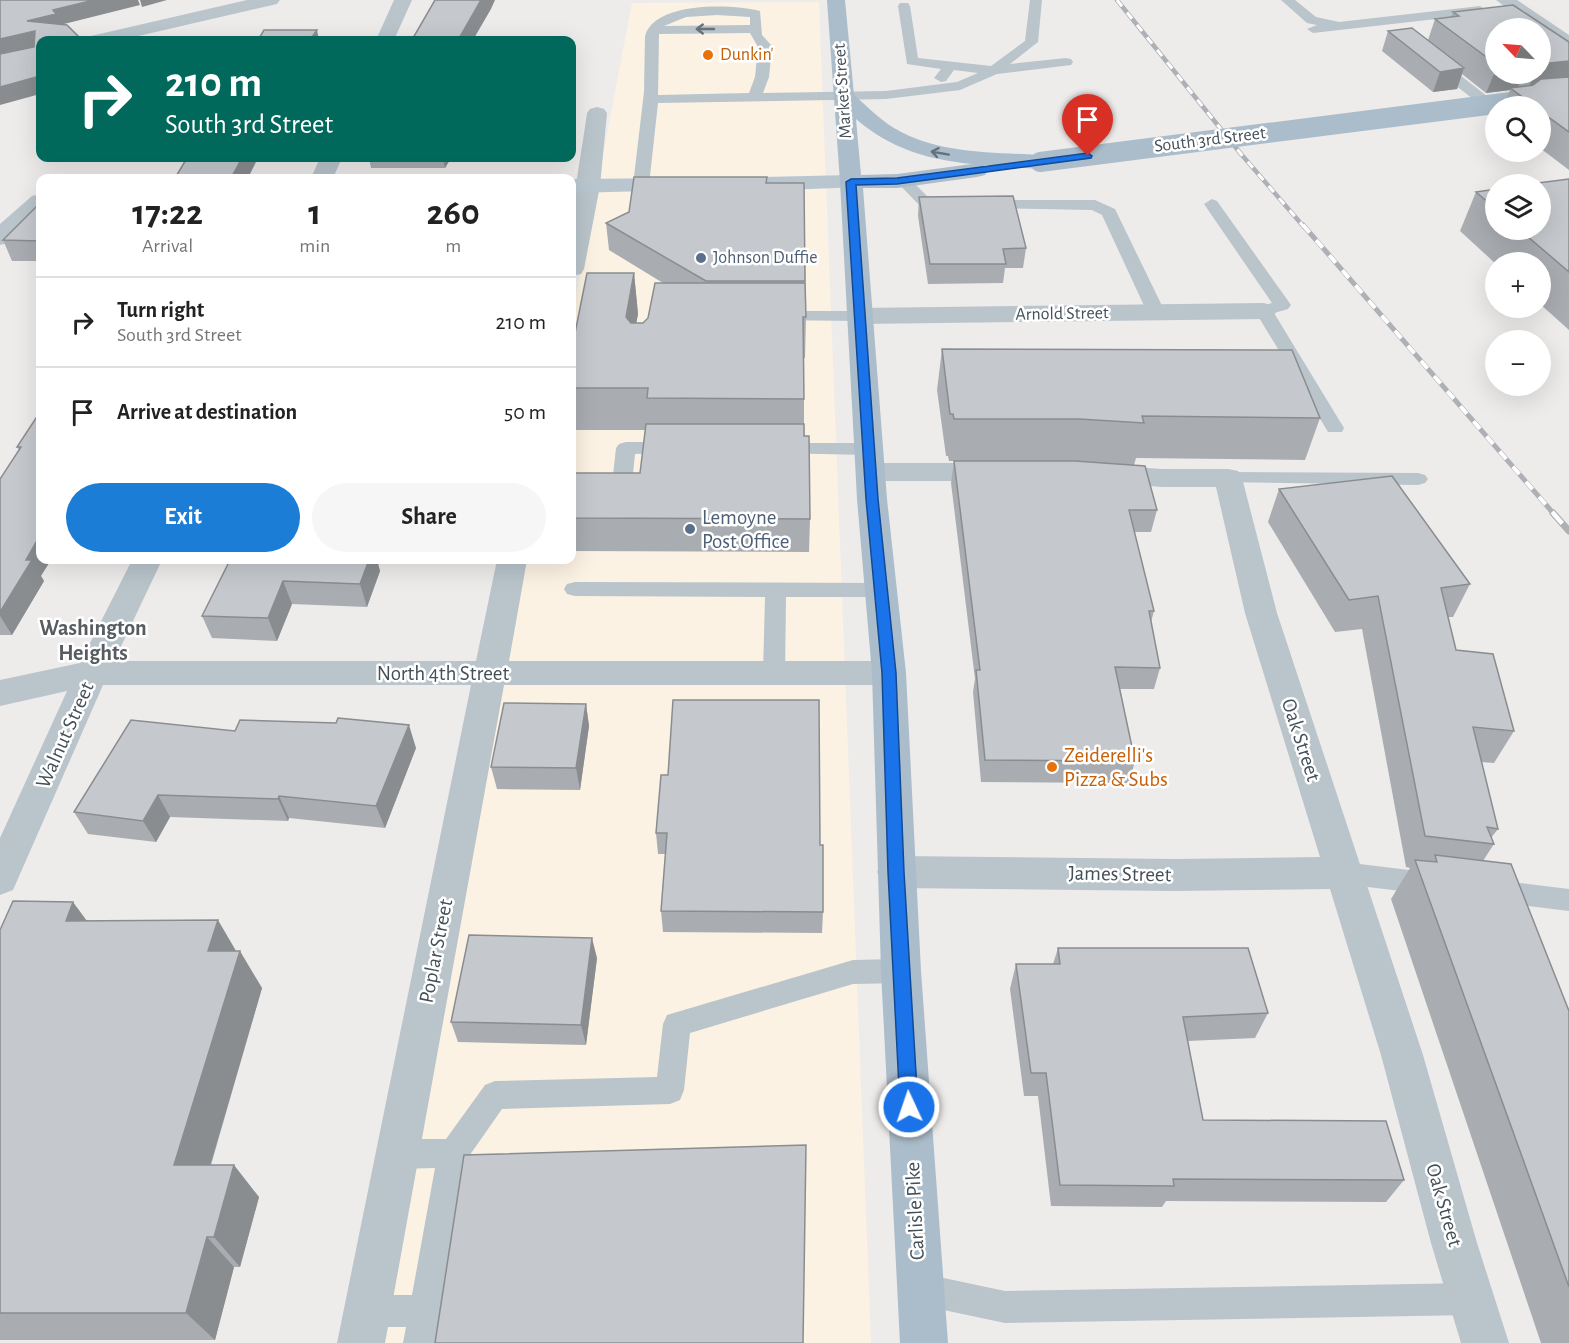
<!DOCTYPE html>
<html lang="en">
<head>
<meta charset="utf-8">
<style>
	:root { --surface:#fff; --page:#f6f6f6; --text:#222; --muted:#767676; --line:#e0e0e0; --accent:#1c7dd7 }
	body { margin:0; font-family:"Alegreya Sans",sans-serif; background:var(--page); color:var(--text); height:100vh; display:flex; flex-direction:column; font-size:22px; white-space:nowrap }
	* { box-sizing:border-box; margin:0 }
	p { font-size:20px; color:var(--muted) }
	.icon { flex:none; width:33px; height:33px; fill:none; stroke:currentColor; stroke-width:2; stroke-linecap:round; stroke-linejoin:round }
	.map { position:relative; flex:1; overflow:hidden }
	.drawer { position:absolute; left:36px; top:174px; width:540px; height:390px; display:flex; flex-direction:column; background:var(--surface); border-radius:12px; box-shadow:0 6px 24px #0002 }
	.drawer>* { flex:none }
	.top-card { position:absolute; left:36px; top:36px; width:540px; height:126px; border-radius:12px; box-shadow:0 6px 24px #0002; background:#00695c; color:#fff; overflow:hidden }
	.needle { width:39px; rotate:295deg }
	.tools { position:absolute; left:1485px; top:18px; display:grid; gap:12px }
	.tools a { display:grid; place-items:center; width:66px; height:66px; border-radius:50%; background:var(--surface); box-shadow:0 6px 24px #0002; font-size:30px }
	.pin { position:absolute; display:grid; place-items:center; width:51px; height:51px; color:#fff; margin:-62px -26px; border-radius:50% 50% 50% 0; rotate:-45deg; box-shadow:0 0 6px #0007 }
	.pin .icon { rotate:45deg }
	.me { position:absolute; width:66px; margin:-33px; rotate:357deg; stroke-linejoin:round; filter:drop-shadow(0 0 4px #0008) }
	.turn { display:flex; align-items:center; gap:21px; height:126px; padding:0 30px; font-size:27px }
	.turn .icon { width:78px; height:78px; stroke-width:2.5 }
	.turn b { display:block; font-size:42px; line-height:51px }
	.eta { display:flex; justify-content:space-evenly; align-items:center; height:102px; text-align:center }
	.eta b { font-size:36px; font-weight:600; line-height:42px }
	.action { display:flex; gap:12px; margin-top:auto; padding:12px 30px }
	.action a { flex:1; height:69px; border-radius:36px; background:var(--accent); color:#fff; font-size:24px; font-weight:600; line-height:69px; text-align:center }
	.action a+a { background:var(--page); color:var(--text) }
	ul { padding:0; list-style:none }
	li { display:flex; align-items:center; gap:18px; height:90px; padding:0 30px; border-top:2px solid var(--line) }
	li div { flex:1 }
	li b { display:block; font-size:22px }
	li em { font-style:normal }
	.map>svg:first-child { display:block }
	.commercial { fill:#fbf2e3 }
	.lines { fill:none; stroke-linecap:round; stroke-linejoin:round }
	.lane { fill:#b9c4cb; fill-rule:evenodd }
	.street { fill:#b9c4cb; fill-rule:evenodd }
	.secondary { fill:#b9c6d0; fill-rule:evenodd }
	.primary { fill:#abbdca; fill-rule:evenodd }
	.rail-far2-casing { stroke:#adb1b6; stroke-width:4.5 }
	.rail-far1-casing { stroke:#adb1b6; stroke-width:5 }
	.rail-casing { stroke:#adb1b6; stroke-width:7 }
	.rail-far2 { stroke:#fff; stroke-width:3; stroke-dasharray:8; stroke-linecap:butt }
	.rail-far1 { stroke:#fff; stroke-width:4; stroke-dasharray:10; stroke-linecap:butt }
	.rail { stroke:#fff; stroke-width:4.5; stroke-dasharray:14; stroke-linecap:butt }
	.primary-bridge { stroke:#abbdca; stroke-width:20 }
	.wall { fill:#a9adb1; fill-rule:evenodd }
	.shaded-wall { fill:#8a8d90 }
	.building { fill:#c5c9ce; stroke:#8a8d90; stroke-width:1.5 }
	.oneway { stroke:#67737a }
	.oneway2 { stroke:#63717a }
	.route { fill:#1a73e8; stroke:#114b97; stroke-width:1.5 }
	.food-dot { fill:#e8710a; stroke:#fff; stroke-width:2 }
	.service-dot { fill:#5c6f8a; stroke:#fff; stroke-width:2 }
	.labels { text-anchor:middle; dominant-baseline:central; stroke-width:5; stroke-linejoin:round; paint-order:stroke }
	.far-food-label { font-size:18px; fill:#c56008; stroke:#fff; text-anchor:start }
	.far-street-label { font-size:18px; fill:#445058; stroke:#fff }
	.far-service-label { font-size:18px; fill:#4e5e75; stroke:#fff; text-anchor:start }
	.service-label { font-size:21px; fill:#4e5e75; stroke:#fff; text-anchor:start }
	.street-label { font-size:21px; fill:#445058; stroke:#fff }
	.food-label { font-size:21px; fill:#c56008; stroke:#fff; text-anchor:start }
	.neighbourhood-label { font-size:22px; font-weight:bold; fill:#585c60; stroke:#fff }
</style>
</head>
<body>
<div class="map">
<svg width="1569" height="1343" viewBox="0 0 1569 1343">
	<rect width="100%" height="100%" fill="#eeebeb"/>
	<!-- commercial -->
	<path class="commercial" d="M 819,2 L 871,1343 L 374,1343 L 525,560 L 572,560 L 572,317 L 632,3 Z"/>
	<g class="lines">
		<!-- lane -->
		<path class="lane" d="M 1030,0 L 1042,0 L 1038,42 L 1010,64 L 1066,58 L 1071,59 L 1073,62 L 1071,65 L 997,74 L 960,90 L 886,99 L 658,103 L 649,185 L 641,190 L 633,185 L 644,92 L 645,36 C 655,1 732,4 760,11 L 762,35 L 772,46 L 769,77 L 763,93 L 886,91 L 957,82 L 978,73 L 954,70 L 946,81 L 941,82 L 934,78 L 941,69 L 907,64 L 898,6 L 900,3 L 908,3 L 910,6 L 918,58 L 991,66 L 1025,41 ZM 717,15 L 750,17 L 750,25 L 664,26 L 686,17 ZM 750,33 L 758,47 L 755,77 L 749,93 L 658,95 L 659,34 Z
			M 1281,0 L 1295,0 L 1316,17 L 1339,22 L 1480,6 L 1486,10 L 1480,14 L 1313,33 L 1307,29 L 1317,25 L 1307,23 Z
			M 1437,60 L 1442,61 L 1492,100 L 1494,103 L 1492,106 L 1482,106 L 1432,67 L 1430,64 Z
			M 903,175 L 908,177 L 931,200 L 945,200 L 953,205 L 945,210 L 922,208 L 895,180 Z
			M 1212,199 L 1217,201 L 1291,305 L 1288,309 L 1274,313 L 1344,428 L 1342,432 L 1328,432 L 1255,311 L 1258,307 L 1272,303 L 1204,204 Z
			M 987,200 L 1095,200 L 1115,209 L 1165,312 L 1162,316 L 1150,316 L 1147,312 L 1102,215 L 1092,210 L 982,208 L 979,205 L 982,202 Z
			M 775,311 L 860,311 L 866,312 L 869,316 L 866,320 L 860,321 L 769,320 L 766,316 L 769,312 Z
			M 626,442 L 673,442 L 680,444 L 683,448 L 680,452 L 635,454 L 631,493 L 628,498 L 621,499 L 614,498 L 611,493 L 616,448 L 619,444 Z
			M 781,443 L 869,443 L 876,445 L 879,449 L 876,453 L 869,455 L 774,453 L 771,449 L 774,445 Z
			M 1228,472 L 1418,473 L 1425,475 L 1428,479 L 1425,483 L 1418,485 L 1221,482 L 1218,478 L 1221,474 Z
			M 575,582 L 879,583 L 887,585 L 890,590 L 887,595 L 879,597 L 786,597 L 785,673 L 782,679 L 774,681 L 766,679 L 763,673 L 765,597 L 575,596 L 567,594 L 564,589 L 567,584 Z
			M 1343,862 L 1434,873 L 1443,876 L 1447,884 L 1443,892 L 1434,895 L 1343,884 L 1334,881 L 1330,873 L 1334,865 Z
			M 1494,880 L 1569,889 L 1569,911 L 1494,902 L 1485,899 L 1481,891 L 1485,883 Z
			M 901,959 L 911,962 L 914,971 L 911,980 L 901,983 L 853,984 L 690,1033 L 684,1090 L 680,1100 L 670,1104 L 502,1109 L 467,1159 L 435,1343 L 403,1343 L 406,1327 L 368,1327 L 357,1322 L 352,1311 L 357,1300 L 368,1295 L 412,1295 L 435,1168 L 398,1169 L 387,1164 L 383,1154 L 387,1144 L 398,1139 L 446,1139 L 485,1085 L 495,1081 L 657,1077 L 663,1024 L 667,1015 L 853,960 Z
			M 920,1273 L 1005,1291 L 1471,1283 L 1482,1288 L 1487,1299 L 1482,1310 L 1471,1315 L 1005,1323 L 920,1305 L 909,1300 L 904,1289 L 909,1278 Z"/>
		<!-- street -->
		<path class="street" d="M 247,0 L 280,0 L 277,4 L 121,40 L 88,40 L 91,36 Z
			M 394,0 L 412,0 L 394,40 L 376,40 Z
			M 1496,0 L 1517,0 L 1569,35 L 1569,50 L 1562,48 L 1540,33 L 1540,28 L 1534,28 Z
			M 597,107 L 604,109 L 607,113 L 600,186 L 584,269 L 581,274 L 572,276 C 566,226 580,165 587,113 L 590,109 Z
			M 320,158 L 342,158 L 333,178 L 311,178 Z
			M 40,194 L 40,212 L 8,243 L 0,245 L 0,224 L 32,196 Z
			M 1264,303 L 1273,306 L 1277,311 L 1273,316 L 1264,319 L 860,324 L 851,321 L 847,316 L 851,311 L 860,308 Z
			M 870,463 L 997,463 L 1007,465 L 1011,472 L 1007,479 L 997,481 L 870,481 L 860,479 L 856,472 L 860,465 Z
			M 1103,465 L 1162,469 L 1228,469 L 1238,471 L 1242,478 L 1277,613 L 1423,1055 L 1477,1243 L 1509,1343 L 1461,1343 L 1431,1243 L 1381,1055 L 1330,889 L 1174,891 L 896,888 L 883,883 L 877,872 L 883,861 L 896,856 L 1174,859 L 1320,857 L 1245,613 L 1216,487 L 1162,487 L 1093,481 L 1089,474 L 1093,467 Z
			M 132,560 L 162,560 L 114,661 L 476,661 L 497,560 L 527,560 L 509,661 L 889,661 L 901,664 L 906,673 L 901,682 L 889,685 L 504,685 L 385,1343 L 337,1343 L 471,685 L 103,685 L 13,890 L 0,895 L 0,838 L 67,691 L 0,706 L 0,680 L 80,663 Z"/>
		<!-- secondary -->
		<path class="secondary" d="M 851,175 L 859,177 L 862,182 L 859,187 L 760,191 L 752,189 L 749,184 L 752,179 L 760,177 Z
			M 678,178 L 686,180 L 689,185 L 686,190 L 572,193 L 572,179 Z"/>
		<!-- primary -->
		<path class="primary" d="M 827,0 L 845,0 L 854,95 C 867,106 879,119 894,128 C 938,154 990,152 1040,155 L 1048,157 L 1051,162 L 1048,167 L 1040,169 L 984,165 L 988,170 L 985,175 L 977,177 L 897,188 L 863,188 L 887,499 L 906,673 L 921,971 L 948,1343 L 900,1343 L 881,971 L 872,673 L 857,499 L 840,182 ZM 856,119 C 889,148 929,160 972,164 L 897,174 L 861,175 Z"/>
		<defs>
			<path id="rail-far2" d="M 1117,0 L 1241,154 L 1304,227"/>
			<path id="rail-far1" d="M 1303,225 L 1554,514"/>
			<path id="rail" d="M 1553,513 L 1569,531"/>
		</defs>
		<!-- rail-far2 casing -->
		<use href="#rail-far2" class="rail-far2-casing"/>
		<!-- rail-far1 casing -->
		<use href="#rail-far1" class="rail-far1-casing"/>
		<!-- rail casing -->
		<use href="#rail" class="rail-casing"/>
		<!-- rail-far2 -->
		<use href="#rail-far2" class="rail-far2"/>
		<!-- rail-far1 -->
		<use href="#rail-far1" class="rail-far1"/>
		<!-- rail -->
		<use href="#rail" class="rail"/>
		<!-- primary-bridge -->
		<path class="primary-bridge" d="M 1040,162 L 1519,101"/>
	</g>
	<!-- wall -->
	<path class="wall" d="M 1513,5 L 1569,42 L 1569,170 L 1540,148 L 1540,106 L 1503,106 L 1510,90 L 1486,93 L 1462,74 L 1457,89 L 1433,92 L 1382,51 L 1388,31 L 1412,28 L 1428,40 L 1435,19 L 1451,17 L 1453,12 ZM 1496,28 L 1540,28 L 1540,74 L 1496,74 Z
		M 369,158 L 451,158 L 445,168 L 371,168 Z
		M 767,177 L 767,183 L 804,183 L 806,317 L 805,358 L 804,358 L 804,424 L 810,519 L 809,552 L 572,551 L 572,473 L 640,473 L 645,430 L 572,430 L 572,348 L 634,273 L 638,314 L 636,323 L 643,323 L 648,318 L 663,283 L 609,250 L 606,223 Z
		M 1569,179 L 1569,330 L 1540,304 L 1540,262 L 1496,262 L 1496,264 L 1460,231 L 1476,192 L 1496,189 L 1496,230 L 1540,230 Z
		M 919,197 L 1026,248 L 1023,268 L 1005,268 L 1003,283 L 928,284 L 918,216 Z
		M 40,203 L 40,261 L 12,261 L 3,240 Z
		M 942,349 L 1320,418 L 1305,460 L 1136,458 L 1134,465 L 1071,461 L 949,461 L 948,456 L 946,456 L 937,390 Z
		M 40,412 L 41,576 L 44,581 L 12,635 L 0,635 L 0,479 L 19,450 L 17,447 Z
		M 954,461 L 1157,510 L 1151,532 L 1134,532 L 1154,611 L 1151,622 L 1160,668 L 1154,689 L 1120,689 L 1135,761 L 1129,783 L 981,782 L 973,692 L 975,679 L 951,483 Z
		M 1279,489 L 1470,584 L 1453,617 L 1448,617 L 1456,650 L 1514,731 L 1494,763 L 1481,762 L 1498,829 L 1491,838 L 1494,844 L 1483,861 L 1569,1011 L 1569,1343 L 1541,1343 L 1391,899 L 1410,868 L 1406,867 L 1362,629 L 1335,632 L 1268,522 Z
		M 230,560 L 377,560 L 380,571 L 367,607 L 292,604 L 277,641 L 212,638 L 202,616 Z
		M 586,704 L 589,726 L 580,790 L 497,789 L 491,767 Z
		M 235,731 L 416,748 L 385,828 L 289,818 L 288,821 L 170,817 L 156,842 L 88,834 L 74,812 Z
		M 661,775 L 820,845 L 823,912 L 822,933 L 663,932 L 661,911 L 666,854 L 658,854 L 656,833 Z
		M 87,920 L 236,951 L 262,988 L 211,1165 L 259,1197 L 240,1267 L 234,1267 L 215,1340 L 0,1340 L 0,930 Z
		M 1058,948 L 1268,1013 L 1255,1038 L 1188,1041 L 1203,1120 L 1404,1180 L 1386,1202 L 1166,1201 L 1162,1207 L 1051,1206 L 1038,1096 L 1024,1096 L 1010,989 L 1016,964 L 1053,964 Z
		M 597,958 L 586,1045 L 458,1042 L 451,1022 Z"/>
	<!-- shaded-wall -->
	<path class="shaded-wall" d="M 94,0 L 138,0 L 140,5 L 60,25 L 40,46 L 0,56 L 0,39 L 27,21 L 53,10 Z
		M 140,0 L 167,0 L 142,7 Z
		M 481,0 L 495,0 L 491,9 L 473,40 L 458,40 Z
		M 317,30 L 319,40 L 310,40 Z
		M 1569,61 L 1569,87 L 1527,92 L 1534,74 L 1540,74 L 1540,64 Z
		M 1464,68 L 1457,89 L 1433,92 L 1440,72 Z
		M 1496,69 L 1496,74 L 1524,74 L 1517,89 L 1510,88 L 1510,90 L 1486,93 Z
		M 40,76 L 40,94 L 0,105 L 0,87 Z
		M 242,158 L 258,158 L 248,178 L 231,178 Z
		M 443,158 L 451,158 L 445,168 Z
		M 634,273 L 638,314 L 630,358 L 626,317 Z
		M 40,535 L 40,560 L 51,560 L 41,576 L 44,581 L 12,635 L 0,616 L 0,612 L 26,560 Z
		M 369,560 L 377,560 L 380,571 L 367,607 L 360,584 Z
		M 283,581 L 292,604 L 277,641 L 268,618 Z
		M 586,704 L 589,726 L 580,790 L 576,768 Z
		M 409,725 L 416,748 L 385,828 L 376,806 Z
		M 158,795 L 170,817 L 156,842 L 143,821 Z
		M 279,796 L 289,818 L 288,821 L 278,799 Z
		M 73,902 L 101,940 L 66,921 Z
		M 218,920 L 239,956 L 240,951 L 262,988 L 201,1197 L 174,1165 L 208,951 Z
		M 592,938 L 597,958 L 586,1045 L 581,1025 Z
		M 234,1165 L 259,1197 L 240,1267 L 214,1237 Z
		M 207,1237 L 234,1267 L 215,1340 L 186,1313 Z"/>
	<!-- building -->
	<path class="building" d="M 0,0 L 94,0 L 53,10 L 56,14 L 27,21 L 67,25 L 82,40 L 40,40 L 40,76 L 0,87 L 0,54 L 34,47 L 35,31 L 0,39 Z
		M 435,0 L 481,0 L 458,40 L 418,40 L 420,38 L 413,38 Z
		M 1513,5 L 1569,42 L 1569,61 L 1540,64 L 1540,28 L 1496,28 L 1496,64 L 1435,19 L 1459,16 L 1453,12 Z
		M 1412,28 L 1464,68 L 1440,72 L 1388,31 Z
		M 264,30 L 317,30 L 310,40 L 258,40 Z
		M 1569,77 L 1569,132 L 1540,111 L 1540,106 L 1535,106 L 1510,88 L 1533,85 L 1541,79 Z
		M 187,158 L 242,158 L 231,178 L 175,178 Z
		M 634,177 L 767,177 L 766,183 L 804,183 L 805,281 L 706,281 L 606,223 L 629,212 Z
		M 1569,179 L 1569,272 L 1520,230 L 1540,230 L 1540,184 L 1530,184 Z
		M 1496,189 L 1496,209 L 1476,192 Z
		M 1013,196 L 1026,248 L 1003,249 L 1006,264 L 930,264 L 919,197 Z
		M 40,203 L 40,241 L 3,240 Z
		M 587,273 L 634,273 L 626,317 L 631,323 L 643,323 L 648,318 L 655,283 L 805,283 L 806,317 L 803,317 L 804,399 L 647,398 L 648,388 L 572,388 L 572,348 Z
		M 942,349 L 1292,350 L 1320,418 L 1142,416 L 1144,423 L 1079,419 L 954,419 L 953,414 L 950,414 Z
		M 40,412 L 40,535 L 26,560 L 32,560 L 0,612 L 0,479 L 21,447 L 17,447 Z
		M 646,424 L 804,424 L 804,436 L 809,436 L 810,519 L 572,518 L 572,473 L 640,473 Z
		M 954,461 L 1075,461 L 1145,466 L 1157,510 L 1129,510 L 1154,611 L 1149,611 L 1160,668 L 1115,667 L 1135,761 L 985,760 L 976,670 L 980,670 Z
		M 1392,476 L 1470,584 L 1441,588 L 1456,650 L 1493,654 L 1514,731 L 1473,727 L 1498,829 L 1487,827 L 1494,844 L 1425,836 L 1378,596 L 1349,600 L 1279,489 Z
		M 230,560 L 369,560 L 360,584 L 283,581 L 268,618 L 202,616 Z
		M 673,700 L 819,700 L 820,845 L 823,845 L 823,912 L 661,911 L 667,833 L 656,833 L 661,775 L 668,775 Z
		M 504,703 L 586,704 L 576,768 L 491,767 Z
		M 338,718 L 409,725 L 376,806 L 279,796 L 278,799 L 158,795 L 143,821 L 74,812 L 131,720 L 235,731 L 240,720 L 336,723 Z
		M 1435,855 L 1511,864 L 1569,1011 L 1569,1287 L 1415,860 L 1437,862 Z
		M 13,901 L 73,902 L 66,921 L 218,920 L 208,951 L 240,951 L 174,1165 L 234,1165 L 214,1237 L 207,1237 L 186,1313 L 0,1313 L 0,930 Z
		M 469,935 L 592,938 L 581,1025 L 451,1022 Z
		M 1058,948 L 1248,948 L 1268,1013 L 1183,1017 L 1203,1120 L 1386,1121 L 1404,1180 L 1173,1179 L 1174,1186 L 1060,1185 L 1046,1073 L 1031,1073 L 1016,964 L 1060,964 Z
		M 806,1145 L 803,1343 L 435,1343 L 464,1155 Z"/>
	<!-- one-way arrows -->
	<defs><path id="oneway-shaft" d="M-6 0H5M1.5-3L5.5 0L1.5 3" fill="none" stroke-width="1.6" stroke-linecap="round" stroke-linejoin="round" transform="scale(1.5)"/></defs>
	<use class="oneway" href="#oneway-shaft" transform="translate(705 29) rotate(180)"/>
	<use class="oneway2" href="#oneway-shaft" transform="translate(940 153) rotate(-170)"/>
	<!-- route -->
	<path class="route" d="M 1088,153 L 1092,156 L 1091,158 L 897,184 L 856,185 L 878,499 L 896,673 L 904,872 L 918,1107 L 915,1113 L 909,1116 L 903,1113 L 900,1107 L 888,872 L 882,673 L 866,499 L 846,182 L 851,179 L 897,178 Z"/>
	<!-- markers -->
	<g class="food-dot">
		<circle cx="708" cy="55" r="6"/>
		<circle cx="1052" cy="767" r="6"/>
	</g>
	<g class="service-dot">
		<circle cx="701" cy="258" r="6"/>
		<circle cx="690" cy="529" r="6"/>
	</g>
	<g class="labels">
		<!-- far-food labels -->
		<g class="far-food-label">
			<text x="720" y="55">Dunkin'</text>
		</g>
		<!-- far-street labels -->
		<g class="far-street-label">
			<text transform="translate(843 91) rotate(-94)">Market Street</text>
			<text transform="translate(1210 140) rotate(-7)">South 3rd Street</text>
			<text transform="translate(1062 314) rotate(-1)">Arnold Street</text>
		</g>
		<!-- far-service labels -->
		<g class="far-service-label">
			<text x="713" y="258">Johnson Duffie</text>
		</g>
		<!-- service labels -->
		<g class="service-label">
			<text x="702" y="517">Lemoyne<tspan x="702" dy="24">Post Office</tspan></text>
		</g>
		<!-- street labels -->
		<g class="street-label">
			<text x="443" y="673">North 4th Street</text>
			<text transform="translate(65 735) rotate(-66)">Walnut Street</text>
			<text transform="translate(1301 740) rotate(72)">Oak Street</text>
			<text transform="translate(1120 874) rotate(1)">James Street</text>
			<text transform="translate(436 951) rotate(-79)">Poplar Street</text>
			<text transform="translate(1444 1205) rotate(74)">Oak Street</text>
			<text transform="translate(915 1211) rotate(-93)">Carlisle Pike</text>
		</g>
		<!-- food labels -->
		<g class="food-label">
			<text x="1064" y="755">Zeiderelli's<tspan x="1064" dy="24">Pizza &amp; Subs</tspan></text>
		</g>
		<!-- neighbourhood labels -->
		<g class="neighbourhood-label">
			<text x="93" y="628">Washington<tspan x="93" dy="25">Heights</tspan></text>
		</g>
	</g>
</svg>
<div class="tools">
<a><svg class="needle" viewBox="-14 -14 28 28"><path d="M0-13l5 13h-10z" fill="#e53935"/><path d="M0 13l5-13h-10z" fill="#767676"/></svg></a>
<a><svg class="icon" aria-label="search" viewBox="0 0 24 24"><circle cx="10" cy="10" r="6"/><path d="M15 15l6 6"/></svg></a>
<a><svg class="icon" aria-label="layers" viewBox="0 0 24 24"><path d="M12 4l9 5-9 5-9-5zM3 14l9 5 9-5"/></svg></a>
<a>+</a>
<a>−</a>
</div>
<div class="pin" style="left:1088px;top:156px;background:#d93025"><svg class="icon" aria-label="arrive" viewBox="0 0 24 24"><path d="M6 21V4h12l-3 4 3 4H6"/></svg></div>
<svg class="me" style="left:909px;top:1107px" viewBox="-20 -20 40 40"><circle r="17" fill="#1a73e8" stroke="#fff" stroke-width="3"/><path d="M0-11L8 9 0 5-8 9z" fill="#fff"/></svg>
<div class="top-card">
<div class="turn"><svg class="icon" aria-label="right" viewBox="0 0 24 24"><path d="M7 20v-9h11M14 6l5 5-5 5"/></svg><div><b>210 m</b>South 3rd Street</div></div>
</div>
<section class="drawer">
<div class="eta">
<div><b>17:22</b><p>Arrival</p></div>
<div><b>1</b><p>min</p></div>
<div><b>260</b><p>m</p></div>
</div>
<ul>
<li><svg class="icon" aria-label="right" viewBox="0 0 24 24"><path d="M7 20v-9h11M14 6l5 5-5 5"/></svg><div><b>Turn right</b><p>South 3rd Street</p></div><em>210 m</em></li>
<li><svg class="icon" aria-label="arrive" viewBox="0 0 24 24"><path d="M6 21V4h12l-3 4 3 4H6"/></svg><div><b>Arrive at destination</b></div><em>50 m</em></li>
</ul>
<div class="action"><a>Exit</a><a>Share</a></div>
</section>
</div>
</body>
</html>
